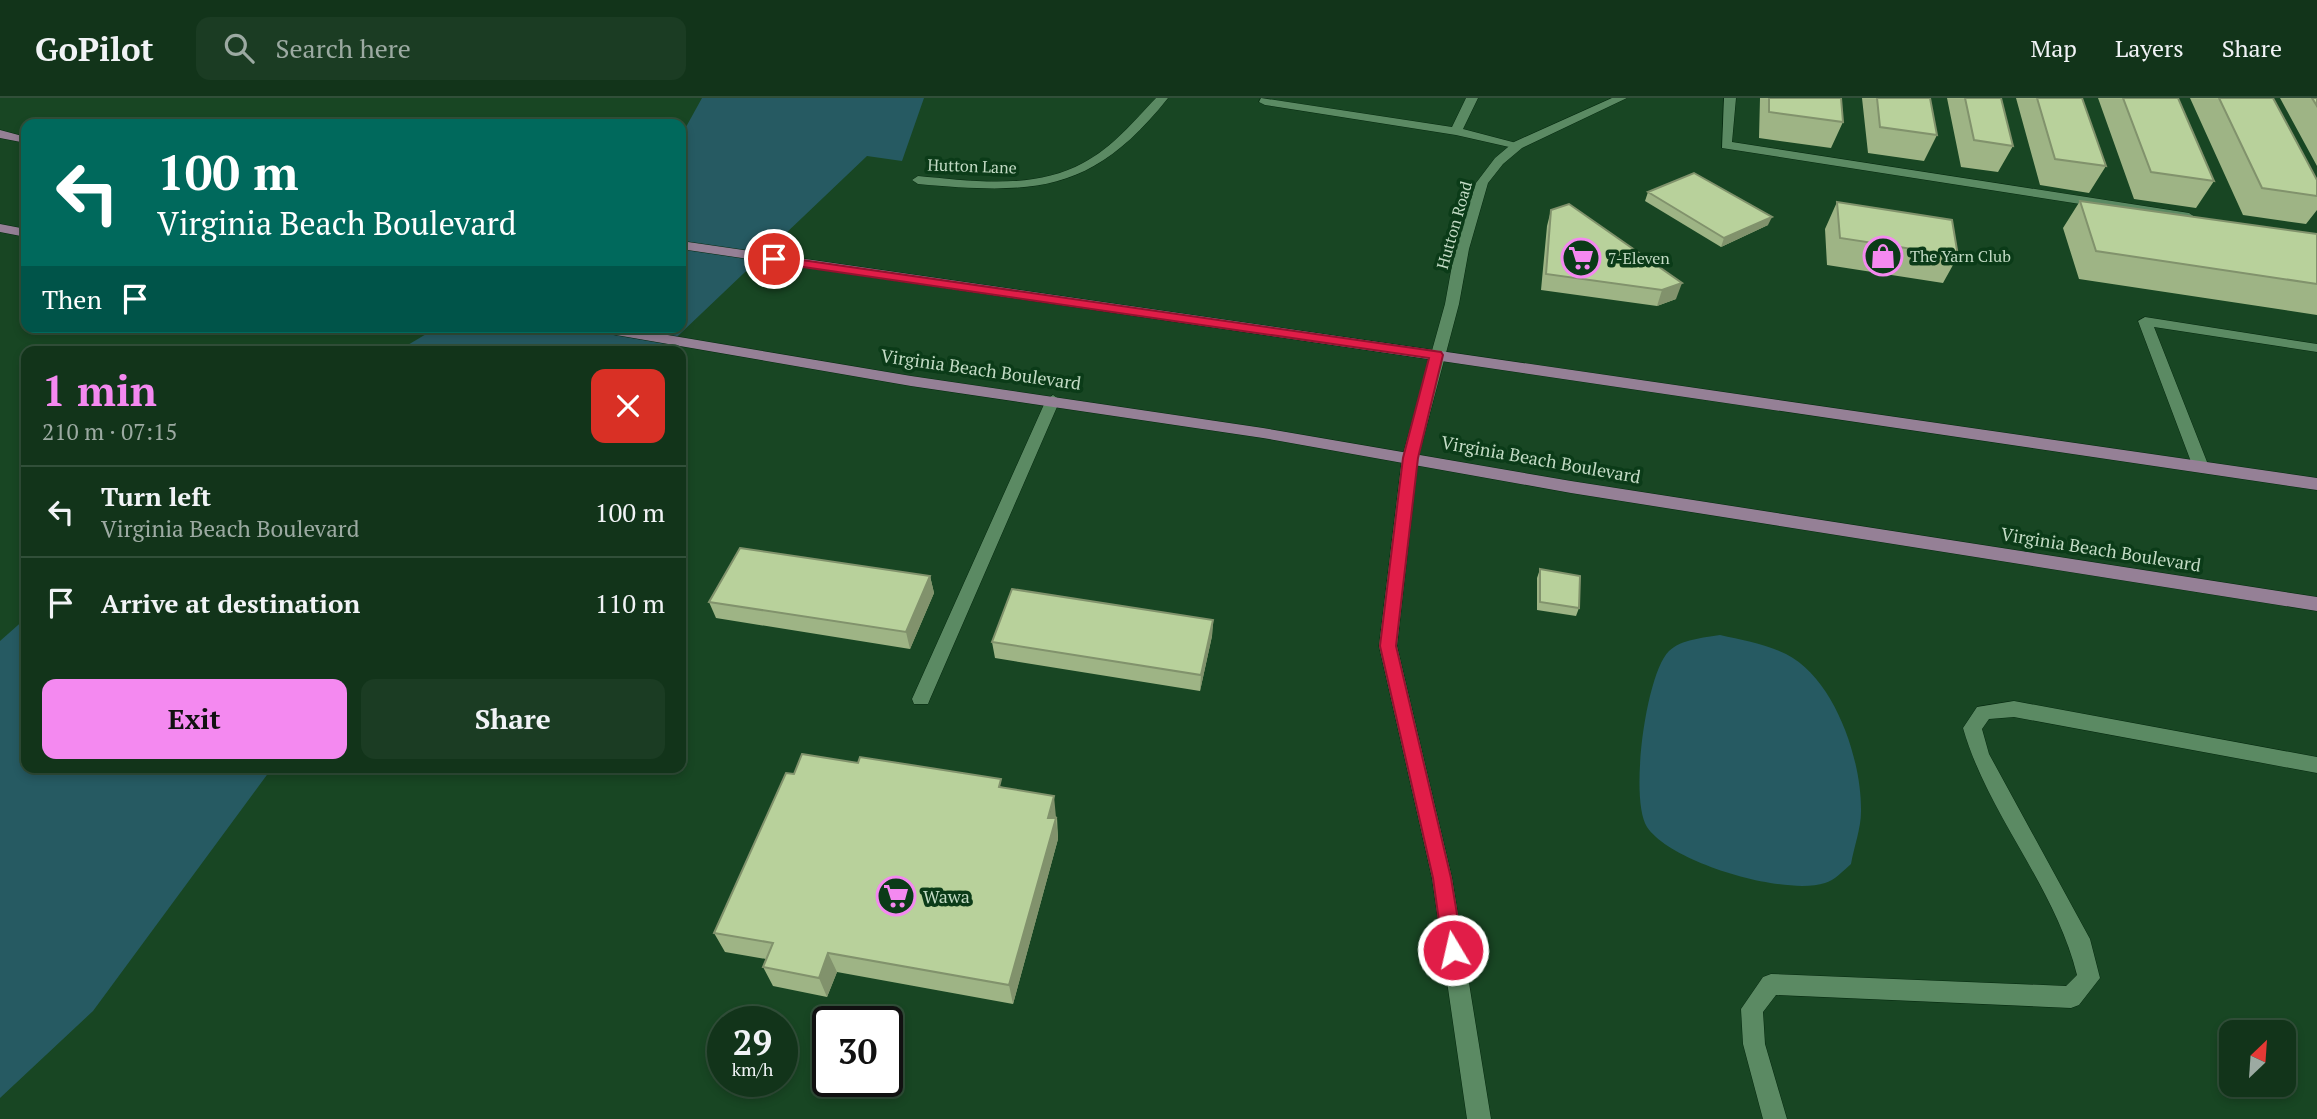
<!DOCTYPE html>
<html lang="en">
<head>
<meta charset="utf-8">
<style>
	:root { --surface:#12341a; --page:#1b3c23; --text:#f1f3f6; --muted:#9caaa2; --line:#314f39; --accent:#f489f0 }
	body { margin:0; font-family:"PT Serif",serif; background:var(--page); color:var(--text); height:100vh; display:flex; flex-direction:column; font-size:26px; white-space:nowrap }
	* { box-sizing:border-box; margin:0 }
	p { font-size:23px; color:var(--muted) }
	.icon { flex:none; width:38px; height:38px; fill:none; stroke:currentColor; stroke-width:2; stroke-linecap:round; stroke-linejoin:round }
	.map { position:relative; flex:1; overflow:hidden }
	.drawer { position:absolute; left:21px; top:248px; width:665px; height:427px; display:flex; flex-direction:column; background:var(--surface); border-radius:14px; box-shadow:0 4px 10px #0003,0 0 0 2px var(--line) }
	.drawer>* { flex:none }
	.guide { position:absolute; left:21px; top:21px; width:665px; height:214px; border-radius:14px; box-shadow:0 4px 10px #0003,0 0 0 2px var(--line); background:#00695c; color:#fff; overflow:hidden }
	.needle { width:46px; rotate:25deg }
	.tools { position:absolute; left:2219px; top:922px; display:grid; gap:14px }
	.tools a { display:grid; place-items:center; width:77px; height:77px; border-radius:14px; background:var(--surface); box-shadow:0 4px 10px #0003,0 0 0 2px var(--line); font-size:35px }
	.speed { position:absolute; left:707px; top:908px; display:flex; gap:14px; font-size:35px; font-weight:700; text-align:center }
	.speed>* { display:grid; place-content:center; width:91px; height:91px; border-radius:50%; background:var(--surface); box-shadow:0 4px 10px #0003,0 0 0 2px var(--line); line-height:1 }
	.speed small { font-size:18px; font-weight:400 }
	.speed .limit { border:4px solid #111; border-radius:10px; background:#fff; color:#111 }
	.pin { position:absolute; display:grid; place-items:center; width:60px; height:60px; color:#fff; margin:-30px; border:4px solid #fff; border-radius:50%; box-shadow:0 2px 7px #0007 }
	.me { position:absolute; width:77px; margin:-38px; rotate:351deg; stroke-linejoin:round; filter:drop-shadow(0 0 5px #0008) }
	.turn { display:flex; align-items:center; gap:24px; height:147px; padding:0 21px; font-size:32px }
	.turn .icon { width:91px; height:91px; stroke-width:2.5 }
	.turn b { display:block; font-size:49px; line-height:60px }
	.then { display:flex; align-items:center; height:66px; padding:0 21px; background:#0003; gap:14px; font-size:26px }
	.round { display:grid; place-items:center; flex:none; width:74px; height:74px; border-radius:14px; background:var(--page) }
	.overview { display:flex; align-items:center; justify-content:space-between; height:119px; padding:0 21px }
	h1 { font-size:42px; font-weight:600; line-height:52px; color:var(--accent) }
	.button { display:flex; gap:14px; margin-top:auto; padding:14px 21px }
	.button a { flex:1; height:80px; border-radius:14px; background:var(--accent); color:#111; font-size:28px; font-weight:600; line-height:80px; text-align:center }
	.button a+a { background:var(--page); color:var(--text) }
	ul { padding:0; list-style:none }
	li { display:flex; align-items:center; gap:21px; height:91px; padding:0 21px; border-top:2px solid var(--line) }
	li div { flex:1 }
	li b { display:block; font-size:26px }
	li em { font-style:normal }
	header { display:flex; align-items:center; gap:42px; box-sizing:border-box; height:98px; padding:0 35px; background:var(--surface); border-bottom:2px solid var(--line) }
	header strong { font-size:33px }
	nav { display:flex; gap:38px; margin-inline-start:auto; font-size:24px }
	.search { width:490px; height:63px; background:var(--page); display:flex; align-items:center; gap:18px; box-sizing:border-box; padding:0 24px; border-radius:14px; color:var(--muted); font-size:26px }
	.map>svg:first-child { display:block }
	.water { fill:#265a62 }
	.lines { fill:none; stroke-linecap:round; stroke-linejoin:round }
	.lane-casing { stroke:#062a10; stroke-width:1 }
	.street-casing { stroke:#062a10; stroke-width:1 }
	.primary-casing { stroke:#062a10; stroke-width:1 }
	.lane { fill:#5b8a63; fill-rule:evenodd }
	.street { fill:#5b8a63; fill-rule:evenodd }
	.primary { fill:#958096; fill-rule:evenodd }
	.wall { fill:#9eb485 }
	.shaded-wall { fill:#81926c }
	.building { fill:#b8d19b; stroke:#81926c; stroke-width:2 }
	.route { fill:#e11d48; stroke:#92132f; stroke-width:2 }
	.labels { text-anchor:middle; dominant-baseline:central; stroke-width:7; stroke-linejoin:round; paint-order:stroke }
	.far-street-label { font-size:16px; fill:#c3dbc5; stroke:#0b3b18 }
	.far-poi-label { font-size:16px; fill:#c3dbc5; stroke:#0b3b18; text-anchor:start }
	.street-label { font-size:18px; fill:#c3dbc5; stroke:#0b3b18 }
	.poi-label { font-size:18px; fill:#c3dbc5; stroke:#0b3b18; text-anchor:start }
</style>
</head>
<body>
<header>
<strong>GoPilot</strong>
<div class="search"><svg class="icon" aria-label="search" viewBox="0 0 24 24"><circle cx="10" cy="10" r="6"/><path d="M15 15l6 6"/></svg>Search here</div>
<nav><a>Map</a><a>Layers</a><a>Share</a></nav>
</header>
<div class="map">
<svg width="2317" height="1021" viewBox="0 0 2317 1021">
	<rect width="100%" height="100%" fill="#184623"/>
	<!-- water -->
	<path class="water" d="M 702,0 L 924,0 L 902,63 L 867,58 L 661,254 L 396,254 L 438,229 L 681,229 L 681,38 Z
		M 26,520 L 26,670 L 272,670 L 93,913 L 0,1000 L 0,543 Z
		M 1720,537 C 1742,542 1766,546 1786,556 C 1835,581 1862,662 1861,714 C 1861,730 1854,749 1851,766 C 1844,772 1834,783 1825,785 C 1785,798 1671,765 1647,729 C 1629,701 1646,575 1669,553 C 1682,541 1703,540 1720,537 Z"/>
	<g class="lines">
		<defs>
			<path id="lane" d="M 1261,0 L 1452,29 L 1466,0 L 1478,0 L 1463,31 L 1524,47 L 1518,51 L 1456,37 L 1265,7 L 1259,4 Z
				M 1724,0 L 1736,0 L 1732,44 L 2189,115 L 2195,119 L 2189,123 L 1722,50 Z
				M 2145,219 L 2317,246 L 2317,254 L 2154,229 L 2209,369 L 2201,374 L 2193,369 L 2138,223 Z
				M 1053,297 L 1060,302 L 930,601 L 928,606 L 914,606 L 912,601 L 1046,302 Z
				M 2014,603 L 2317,659 L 2317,675 L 2014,619 L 1989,621 L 1982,631 L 1989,656 L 2090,841 L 2100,880 L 2079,907 L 2071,910 L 1776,897 L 1763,914 L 1765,946 L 1787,1021 L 1763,1021 L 1743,946 L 1741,911 L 1763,879 L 1771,876 L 2066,888 L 2077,877 C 2055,788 1988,717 1963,630 L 1977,609 Z"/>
			<path id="street" d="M 1156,0 L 1168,0 C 1091,97 1033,96 918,86 L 912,82 L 918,78 C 972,83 1034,92 1083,65 C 1112,50 1134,23 1156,0 Z
				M 1612,0 L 1627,0 L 1522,50 L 1503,66 L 1488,85 L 1469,151 L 1459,206 L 1418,360 L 1397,548 L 1452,780 L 1491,1021 L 1467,1021 L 1432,780 L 1379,548 L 1402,360 L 1445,206 L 1455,151 L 1476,85 L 1495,60 L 1514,44 Z"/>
			<path id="primary" d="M 0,32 L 26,39 L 26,45 L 0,40 Z
				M 0,126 L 26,131 L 26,139 L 0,134 Z
				M 681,143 L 2317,380 L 2317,392 L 681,151 Z
				M 586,229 L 620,229 L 911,278 L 1263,330 L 1571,383 L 2317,499 L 2317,513 L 1571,395 L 1263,340 L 911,288 L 593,233 Z"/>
		</defs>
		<!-- lane casing -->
		<use href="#lane" class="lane-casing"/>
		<!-- street casing -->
		<use href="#street" class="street-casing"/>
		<!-- primary casing -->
		<use href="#primary" class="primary-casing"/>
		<!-- lane -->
		<use href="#lane" class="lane"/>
		<!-- street -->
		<use href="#street" class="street"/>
		<!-- primary -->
		<use href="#primary" class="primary"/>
	</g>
	<!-- wall -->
	<path class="wall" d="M 1760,0 L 1841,0 L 1843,24 L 1831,50 L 1759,40 Z
		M 1862,0 L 1930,0 L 1937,37 L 1924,63 L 1868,55 Z
		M 1947,0 L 2001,0 L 2013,48 L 1998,74 L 1961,69 Z
		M 2016,0 L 2082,0 L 2106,68 L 2089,95 L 2040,87 Z
		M 2098,0 L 2178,0 L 2214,83 L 2196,110 L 2134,101 Z
		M 2190,0 L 2273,0 L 2317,82 L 2317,112 L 2306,126 L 2243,117 Z
		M 2280,0 L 2317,0 L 2317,68 Z
		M 1648,94 L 1768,127 L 1721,149 L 1645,103 Z
		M 2080,103 L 2317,136 L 2317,217 L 2079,181 L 2063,130 Z
		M 1837,104 L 1958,158 L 1943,185 L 1827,167 L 1825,131 Z
		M 1551,112 L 1676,201 L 1657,208 L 1541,192 L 1547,128 Z
		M 1540,471 L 1579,510 L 1576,518 L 1537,512 L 1537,480 Z
		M 930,478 L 934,495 L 910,551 L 716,520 L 709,504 Z
		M 1213,522 L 1212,538 L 1200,593 L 995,560 L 992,544 Z
		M 858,665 L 1003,689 L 1057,719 L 1058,741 L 1013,906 L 837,874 L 827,899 L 773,888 L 763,869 L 766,861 L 725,854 L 714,835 L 794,676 Z"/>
	<!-- shaded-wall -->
	<path class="shaded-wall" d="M 1772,119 L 1768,127 L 1721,149 L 1724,140 Z
		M 1682,185 L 1676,201 L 1657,208 L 1662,192 Z
		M 930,478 L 934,495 L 910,551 L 906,534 Z
		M 1213,522 L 1212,538 L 1200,593 L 1201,577 Z
		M 1054,698 L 1058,741 L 1013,906 L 1009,887 Z
		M 828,855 L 837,874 L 827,899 L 819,880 Z"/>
	<!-- building -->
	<path class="building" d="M 1769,0 L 1841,0 L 1843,24 L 1769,14 Z
		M 1877,0 L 1930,0 L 1937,37 L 1880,29 Z
		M 1965,0 L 2001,0 L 2013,48 L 1974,42 Z
		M 2037,0 L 2082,0 L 2106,68 L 2055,61 Z
		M 2123,0 L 2178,0 L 2214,83 L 2151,74 Z
		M 2219,0 L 2273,0 L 2317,82 L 2317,98 L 2262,90 Z
		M 2312,0 L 2317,0 L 2317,8 Z
		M 1694,75 L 1772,119 L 1724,140 L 1648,94 Z
		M 2080,103 L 2317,136 L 2317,186 L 2096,153 Z
		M 1837,104 L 1952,122 L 1958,158 L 1840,140 Z
		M 1569,106 L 1682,185 L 1662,192 L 1546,176 L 1551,112 Z
		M 740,450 L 930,478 L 906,534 L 709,504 Z
		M 1540,471 L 1580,478 L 1579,510 L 1540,504 Z
		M 1012,491 L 1213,522 L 1201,577 L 992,544 Z
		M 802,656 L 858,665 L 860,659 L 1001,681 L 999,689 L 1054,698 L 1048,720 L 1056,720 L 1009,887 L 828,855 L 819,880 L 763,869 L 773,845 L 714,835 L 786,675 L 794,676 Z"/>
	<!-- route -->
	<path class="route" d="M 774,158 L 1441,254 L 1443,257 L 1418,360 L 1396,548 L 1451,780 L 1463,852 L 1460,858 L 1453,861 L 1446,858 L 1443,852 L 1433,780 L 1380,548 L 1403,360 L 1429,260 L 769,164 L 767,161 Z"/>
	<!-- icons -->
	<defs>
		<symbol id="shop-ring" viewBox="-11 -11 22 22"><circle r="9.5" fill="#0b3b18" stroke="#f489f0" stroke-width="1.5"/><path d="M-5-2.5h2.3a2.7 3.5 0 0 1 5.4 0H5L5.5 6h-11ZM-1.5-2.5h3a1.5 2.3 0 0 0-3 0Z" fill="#f489f0"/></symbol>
		<symbol id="supermarket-ring" viewBox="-11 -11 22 22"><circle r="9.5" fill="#0b3b18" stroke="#f489f0" stroke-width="1.5"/><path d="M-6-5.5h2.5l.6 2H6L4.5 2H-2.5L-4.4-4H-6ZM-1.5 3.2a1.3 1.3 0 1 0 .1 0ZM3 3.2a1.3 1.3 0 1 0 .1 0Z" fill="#f489f0"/></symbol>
	</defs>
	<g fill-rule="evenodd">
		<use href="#shop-ring" x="1861" y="136" width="44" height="44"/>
		<use href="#supermarket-ring" x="1559" y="138" width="44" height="44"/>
		<use href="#supermarket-ring" x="874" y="776" width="44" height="44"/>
	</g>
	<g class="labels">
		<!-- far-street labels -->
		<g class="far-street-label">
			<text transform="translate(972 68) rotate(2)">Hutton Lane</text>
			<text transform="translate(1454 127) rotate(-74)">Hutton Road</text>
		</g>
		<!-- far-poi labels -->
		<g class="far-poi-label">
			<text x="1910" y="158">The Yarn Club</text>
			<text x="1608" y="160">7-Eleven</text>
		</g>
		<!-- street labels -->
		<g class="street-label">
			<text transform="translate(981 271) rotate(8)">Virginia Beach Boulevard</text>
			<text transform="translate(1541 361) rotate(10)">Virginia Beach Boulevard</text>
			<text transform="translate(2101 451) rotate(9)">Virginia Beach Boulevard</text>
		</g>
		<!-- poi labels -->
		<g class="poi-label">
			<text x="923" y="798">Wawa</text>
		</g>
	</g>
</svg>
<div class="tools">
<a><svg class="needle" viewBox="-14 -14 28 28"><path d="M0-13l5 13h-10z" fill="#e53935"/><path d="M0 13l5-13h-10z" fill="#9caaa2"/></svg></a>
</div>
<div class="speed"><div>29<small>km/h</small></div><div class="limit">30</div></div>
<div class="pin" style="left:774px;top:161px;background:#d93025"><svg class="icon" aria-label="arrive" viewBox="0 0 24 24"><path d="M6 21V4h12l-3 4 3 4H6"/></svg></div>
<svg class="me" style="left:1453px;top:852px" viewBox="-20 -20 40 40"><circle r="17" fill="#e11d48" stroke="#fff" stroke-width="3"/><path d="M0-11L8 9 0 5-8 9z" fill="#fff"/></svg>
<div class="guide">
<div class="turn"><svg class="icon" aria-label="left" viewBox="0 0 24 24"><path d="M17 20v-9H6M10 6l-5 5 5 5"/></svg><div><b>100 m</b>Virginia Beach Boulevard</div></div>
<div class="then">Then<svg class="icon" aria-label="arrive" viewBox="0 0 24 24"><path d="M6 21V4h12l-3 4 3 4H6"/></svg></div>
</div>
<section class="drawer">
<div class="overview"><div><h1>1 min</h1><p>210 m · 07:15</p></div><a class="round" style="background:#d93025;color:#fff"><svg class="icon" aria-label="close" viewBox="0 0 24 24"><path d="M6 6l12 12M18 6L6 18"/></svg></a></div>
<ul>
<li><svg class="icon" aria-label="left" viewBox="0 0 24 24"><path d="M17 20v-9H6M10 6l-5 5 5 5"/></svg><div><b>Turn left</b><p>Virginia Beach Boulevard</p></div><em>100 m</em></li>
<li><svg class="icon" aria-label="arrive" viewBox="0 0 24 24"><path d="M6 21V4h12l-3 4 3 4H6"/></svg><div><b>Arrive at destination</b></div><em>110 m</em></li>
</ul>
<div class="button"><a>Exit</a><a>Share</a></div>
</section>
</div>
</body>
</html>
